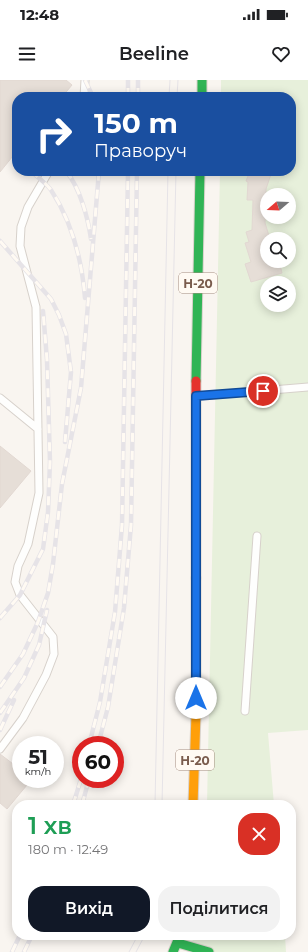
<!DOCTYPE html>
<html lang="uk">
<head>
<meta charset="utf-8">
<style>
	:root { --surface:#fff; --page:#f2f2f2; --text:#202124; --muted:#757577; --accent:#111827 }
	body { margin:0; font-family:Montserrat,sans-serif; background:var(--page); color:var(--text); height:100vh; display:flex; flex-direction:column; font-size:15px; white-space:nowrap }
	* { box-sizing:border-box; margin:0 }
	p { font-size:13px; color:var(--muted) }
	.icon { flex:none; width:22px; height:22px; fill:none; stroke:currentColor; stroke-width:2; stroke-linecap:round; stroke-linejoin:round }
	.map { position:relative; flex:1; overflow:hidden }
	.drawer { position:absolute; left:12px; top:720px; width:284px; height:140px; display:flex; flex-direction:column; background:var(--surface); border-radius:16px; box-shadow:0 2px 10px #0003 }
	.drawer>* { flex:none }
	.guide { position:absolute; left:12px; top:12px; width:284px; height:84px; border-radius:16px; box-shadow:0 2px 10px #0003; background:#1a4fa0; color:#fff; overflow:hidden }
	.needle { width:26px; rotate:251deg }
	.tools { position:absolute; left:260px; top:108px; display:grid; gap:8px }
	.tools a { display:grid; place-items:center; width:36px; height:36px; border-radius:50%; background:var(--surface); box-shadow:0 2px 10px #0003; font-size:20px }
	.speed { position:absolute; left:12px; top:656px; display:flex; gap:8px; font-size:20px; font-weight:700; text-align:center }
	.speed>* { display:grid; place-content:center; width:52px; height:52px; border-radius:50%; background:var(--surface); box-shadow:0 2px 10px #0003; line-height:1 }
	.speed small { font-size:10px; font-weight:400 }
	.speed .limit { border:6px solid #d22; background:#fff; color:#111 }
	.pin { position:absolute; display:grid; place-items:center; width:34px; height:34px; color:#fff; margin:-17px; border:2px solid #fff; border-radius:50%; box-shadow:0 1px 4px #0007 }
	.me { position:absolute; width:44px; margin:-22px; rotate:0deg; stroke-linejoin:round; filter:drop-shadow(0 0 3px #0008) }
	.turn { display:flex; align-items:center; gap:14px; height:84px; padding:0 16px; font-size:18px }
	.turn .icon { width:52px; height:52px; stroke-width:2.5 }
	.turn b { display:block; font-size:28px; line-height:34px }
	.round { display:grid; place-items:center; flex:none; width:42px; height:42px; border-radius:16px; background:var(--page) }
	.summary { display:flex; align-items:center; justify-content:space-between; height:68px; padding:0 16px }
	h1 { font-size:24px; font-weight:600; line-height:30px; color:#1e9e55 }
	.primary-button { display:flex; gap:8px; margin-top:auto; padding:8px 16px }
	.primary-button a { flex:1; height:46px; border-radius:16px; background:var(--accent); color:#fff; font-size:16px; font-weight:600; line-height:46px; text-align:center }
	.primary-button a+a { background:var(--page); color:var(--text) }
	.status { display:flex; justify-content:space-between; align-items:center; height:28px; padding:0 20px; background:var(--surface); direction:ltr }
	.status svg { height:11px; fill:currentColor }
	header { display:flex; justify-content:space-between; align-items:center; height:52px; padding:0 16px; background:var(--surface); font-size:18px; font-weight:600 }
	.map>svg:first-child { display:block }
	.green { fill:#e7f0db; fill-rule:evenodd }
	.building { fill:#e6ded7; stroke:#e2d8d2 }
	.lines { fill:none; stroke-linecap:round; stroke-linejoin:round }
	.lane-casing { stroke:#d7d1cb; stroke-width:9 }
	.fast-casing { stroke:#d9d2cb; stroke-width:11 }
	.slow-casing { stroke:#d9d2cb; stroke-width:11 }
	.jam-casing { stroke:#d9d2cb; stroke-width:11 }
	.lane { stroke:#fefefd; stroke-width:7 }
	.fast { stroke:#30b455; stroke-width:9 }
	.slow { stroke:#ff9f0a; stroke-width:9 }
	.jam { stroke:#e5322d; stroke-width:9 }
	.tram { stroke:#e6e3e7; stroke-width:1 }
	.rail-casing { stroke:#e6e3e7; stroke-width:4.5 }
	.rail { stroke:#fffaf3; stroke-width:3; stroke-dasharray:9; stroke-linecap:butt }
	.route-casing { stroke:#114b97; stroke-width:10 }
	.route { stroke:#1a73e8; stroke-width:7 }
	.labels { text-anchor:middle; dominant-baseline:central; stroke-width:3; stroke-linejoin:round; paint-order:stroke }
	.shield { fill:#fffaf3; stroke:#a28b7f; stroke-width:1 }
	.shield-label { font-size:12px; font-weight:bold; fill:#7a5c4d }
</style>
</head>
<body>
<div class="status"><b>12:48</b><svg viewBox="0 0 49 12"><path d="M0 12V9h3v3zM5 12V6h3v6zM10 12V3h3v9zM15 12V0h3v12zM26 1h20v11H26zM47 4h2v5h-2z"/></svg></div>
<header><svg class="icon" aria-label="menu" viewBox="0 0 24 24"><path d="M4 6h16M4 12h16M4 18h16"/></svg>Beeline<svg class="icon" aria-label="heart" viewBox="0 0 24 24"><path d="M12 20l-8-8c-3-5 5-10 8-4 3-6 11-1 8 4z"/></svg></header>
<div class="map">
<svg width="308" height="872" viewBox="0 0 308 872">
	<rect width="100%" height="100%" fill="#f9f5f0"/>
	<!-- green -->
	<path class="green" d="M 221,0 L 308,0 L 308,650 L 268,653 L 274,725 L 207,725 L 220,91 L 291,91 L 291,17 L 221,17 ZM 267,115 L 289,115 L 289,137 L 267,137 ZM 267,159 L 289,159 L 289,181 L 267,181 ZM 267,203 L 289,203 L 289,225 L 267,225 Z
		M 195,855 L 285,855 L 286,872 L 188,872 Z"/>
	<!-- building -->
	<path class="building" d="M 0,0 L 66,0 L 72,5 L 62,17 L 17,17 L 17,71 L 0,92 Z
		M 250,91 L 272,91 L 266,109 L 265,143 L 270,159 L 267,159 L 267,181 L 279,181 L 282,193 L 251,202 L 245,184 L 251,182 L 245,163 L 249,162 L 246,152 L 252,150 L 253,120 L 247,120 L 248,102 L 246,101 Z
		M 0,366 L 31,391 L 0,428 Z
		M 0,674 L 21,690 L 21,699 L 32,699 L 7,729 L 0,723 Z"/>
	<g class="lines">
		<defs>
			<path id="lane" d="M 84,17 L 85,0
				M 199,316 L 308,307
				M 0,318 L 38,349
				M 245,631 L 257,456
				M 0,669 L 23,638 L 46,595 L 54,574 L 53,557 L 20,515 L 15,502 L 18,486 L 28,464 L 39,413 L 36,227 L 20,166 L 21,147 L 28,127 L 49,91"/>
			<path id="fast" d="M 202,0 L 202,17
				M 196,301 L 200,91
				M 178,863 L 209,872
				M 173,872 L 180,855"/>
			<path id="slow" d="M 193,725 L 196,634 L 196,498"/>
			<path id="jam" d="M 196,498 L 196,301"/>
		</defs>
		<!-- lane casing -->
		<use href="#lane" class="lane-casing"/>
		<!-- fast casing -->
		<use href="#fast" class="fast-casing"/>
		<!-- slow casing -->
		<use href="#slow" class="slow-casing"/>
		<!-- jam casing -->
		<use href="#jam" class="jam-casing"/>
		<!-- lane -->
		<use href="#lane" class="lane"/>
		<!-- fast -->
		<use href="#fast" class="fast"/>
		<!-- slow -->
		<use href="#slow" class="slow"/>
		<!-- jam -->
		<use href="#jam" class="jam"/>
		<!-- tram -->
		<path class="tram" d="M 169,17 L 170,0
			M 177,17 L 178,0
			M 155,725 L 168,91
			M 162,725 L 176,91
			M 129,872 L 138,855
			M 136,872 L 145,855"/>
		<defs>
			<path id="rail" d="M 85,0 L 93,17
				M 128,17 L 128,0
				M 138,17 L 138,0
				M 31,91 C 37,97 46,103 51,110 C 72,142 82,181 85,218
				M 66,91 C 80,108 88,138 91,159
				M 0,161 L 51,219 L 59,235 L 66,254 L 71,292 L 65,362
				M 0,538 L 20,515 L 43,469 L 48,432 L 50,382 L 47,280 L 43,231
				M 0,607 L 23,574 L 38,542 L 48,513 L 53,484 L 62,404 L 81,308 L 99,91
				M 0,633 L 24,598 L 39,565 L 47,530
				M 0,650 L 14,620
				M 89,665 L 100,622 L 115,532 L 122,445 L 128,91
				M 98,665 L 108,627 L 124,528 L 131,445 L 137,91
				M 73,725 L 81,699
				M 82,725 L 89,699
				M 12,872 L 20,855
				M 24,872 L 32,855"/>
		</defs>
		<!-- rail casing -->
		<use href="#rail" class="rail-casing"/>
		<!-- rail -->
		<use href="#rail" class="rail"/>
	</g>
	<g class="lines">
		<defs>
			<path id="route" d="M 196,618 L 196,316 L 263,311"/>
		</defs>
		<!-- route casing -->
		<use href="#route" class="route-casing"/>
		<!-- route -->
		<use href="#route" class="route"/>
	</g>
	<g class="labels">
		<!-- shield labels -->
		<g class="shield">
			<rect x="179" y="193" width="38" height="20" rx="3"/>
			<rect x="176" y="670" width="38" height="20" rx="3"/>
		</g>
		<g class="shield-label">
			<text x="198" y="203">Н-20</text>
			<text x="195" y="680">Н-20</text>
		</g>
	</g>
</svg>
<div class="tools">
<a><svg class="needle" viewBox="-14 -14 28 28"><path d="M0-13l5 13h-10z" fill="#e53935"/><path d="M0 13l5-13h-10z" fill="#757577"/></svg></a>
<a><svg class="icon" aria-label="search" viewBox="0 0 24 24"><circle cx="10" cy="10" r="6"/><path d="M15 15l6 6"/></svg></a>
<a><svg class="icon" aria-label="layers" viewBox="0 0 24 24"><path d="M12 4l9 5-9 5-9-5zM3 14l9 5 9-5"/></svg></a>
</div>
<div class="speed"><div>51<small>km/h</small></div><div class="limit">60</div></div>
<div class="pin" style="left:263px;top:311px;background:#d93025"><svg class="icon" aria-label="arrive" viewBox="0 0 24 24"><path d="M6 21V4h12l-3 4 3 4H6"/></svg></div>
<svg class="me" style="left:196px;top:618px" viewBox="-20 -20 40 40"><circle r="19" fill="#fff"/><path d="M0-13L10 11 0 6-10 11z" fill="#1a73e8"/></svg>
<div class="guide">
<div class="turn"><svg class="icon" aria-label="right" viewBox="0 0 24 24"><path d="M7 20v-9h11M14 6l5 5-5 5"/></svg><div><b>150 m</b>Праворуч</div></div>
</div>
<section class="drawer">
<div class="summary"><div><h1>1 хв</h1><p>180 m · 12:49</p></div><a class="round" style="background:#d93025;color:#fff"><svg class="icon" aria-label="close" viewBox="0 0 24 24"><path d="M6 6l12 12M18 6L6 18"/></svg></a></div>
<div class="primary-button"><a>Вихід</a><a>Поділитися</a></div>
</section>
</div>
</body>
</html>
